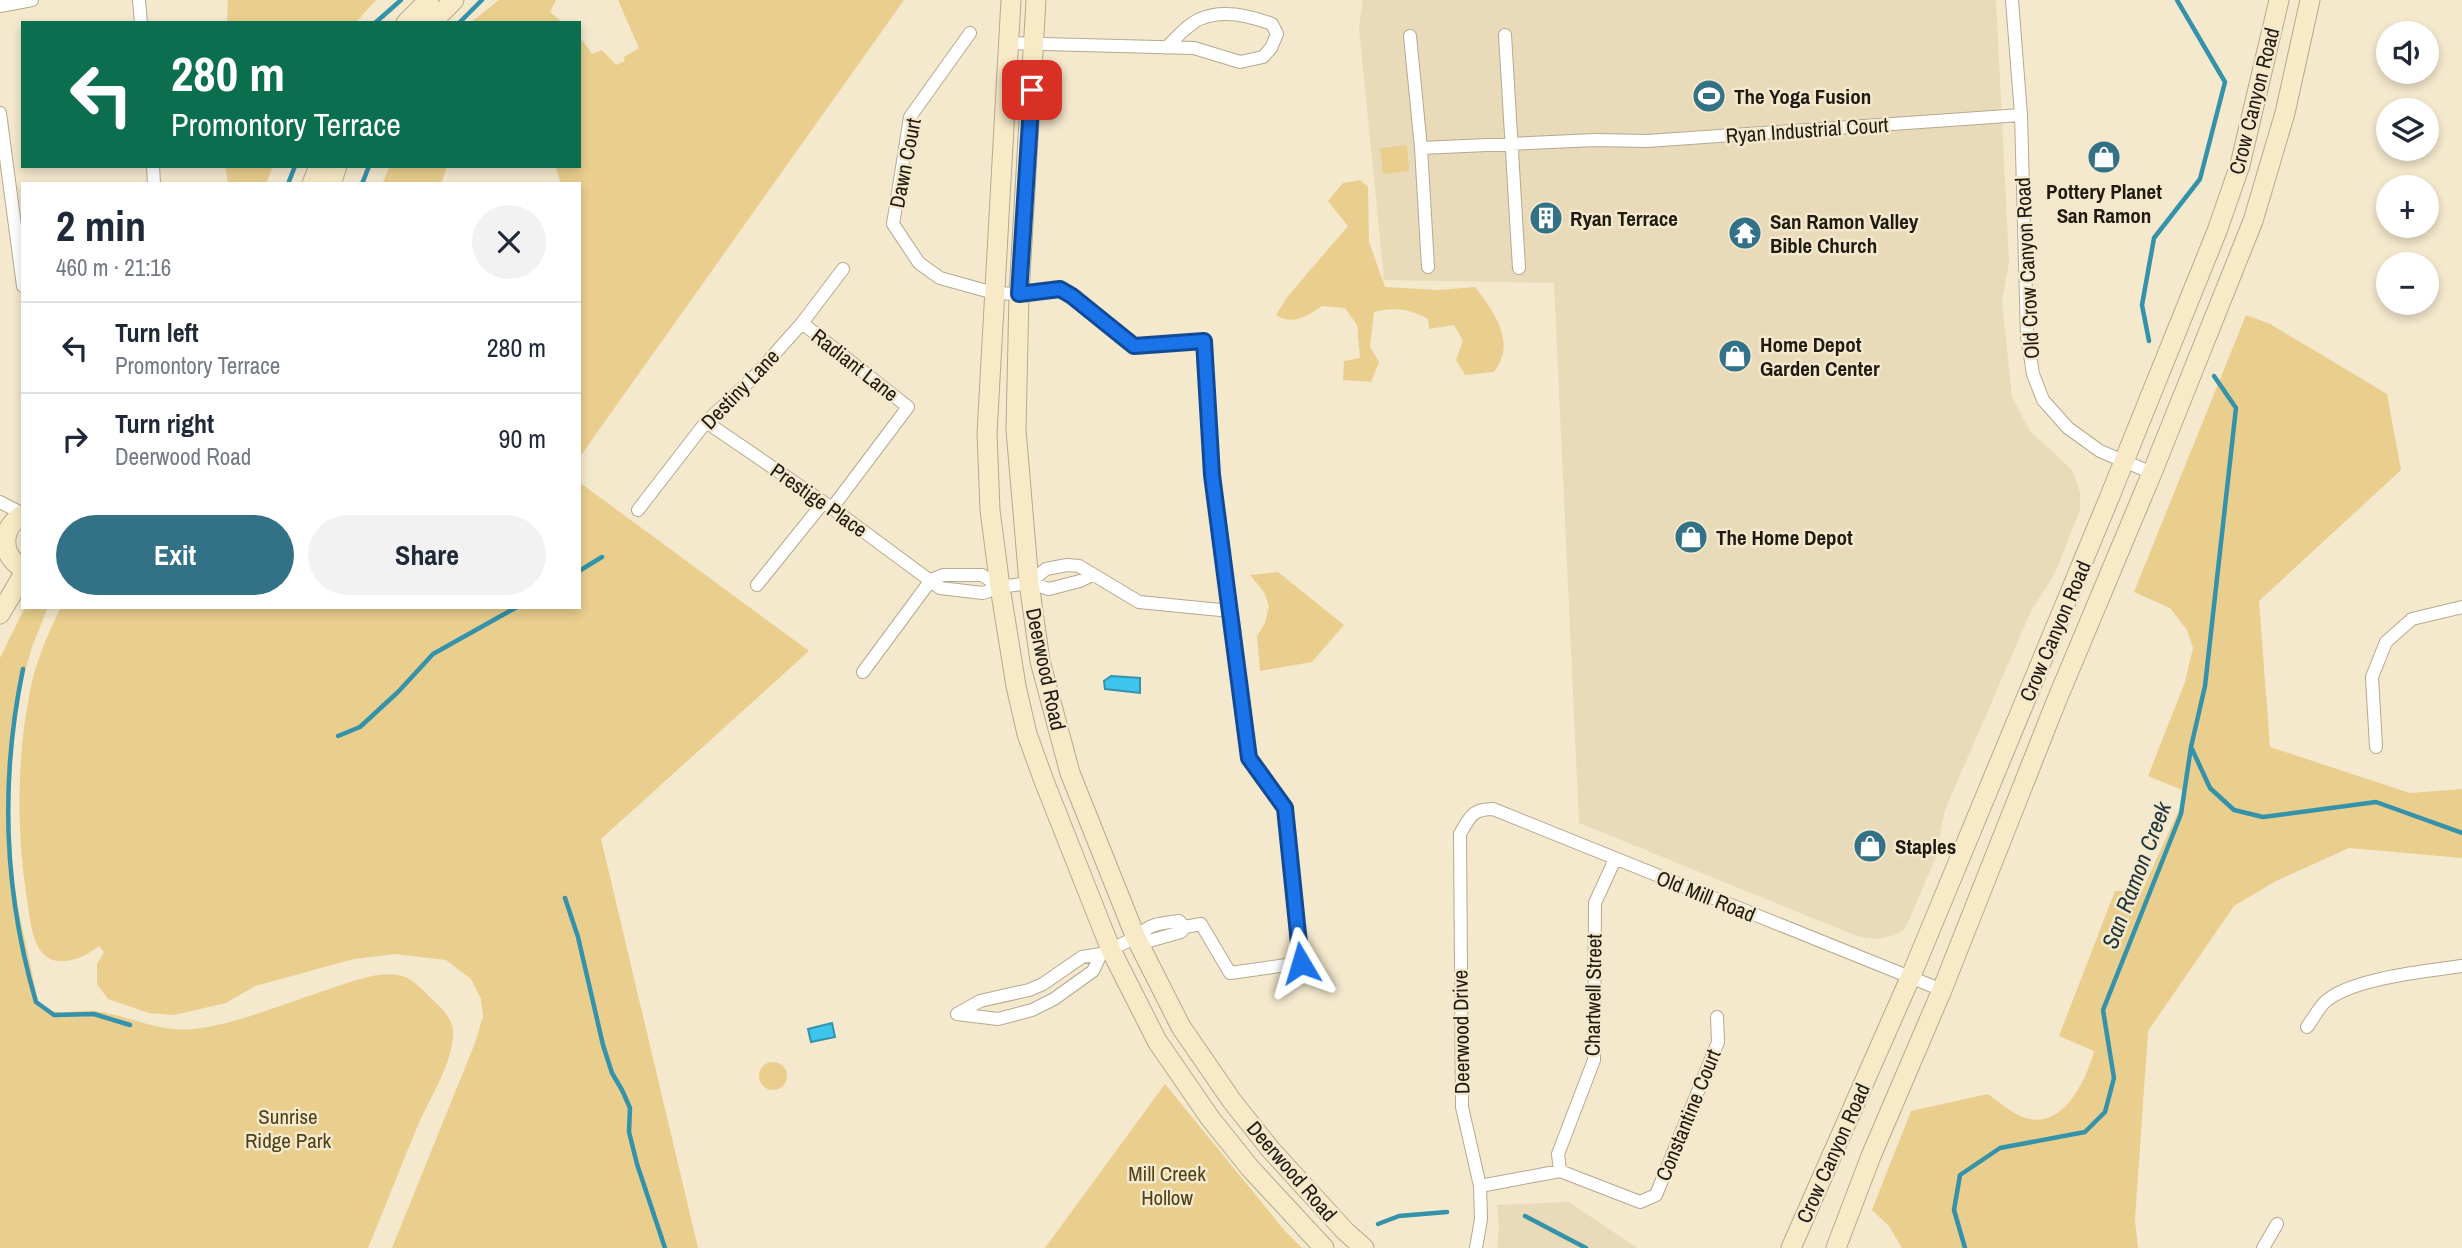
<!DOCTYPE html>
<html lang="en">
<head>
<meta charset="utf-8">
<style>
	:root { --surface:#fff; --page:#f2f2f3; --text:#1f2937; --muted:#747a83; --line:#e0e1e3; --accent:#327186 }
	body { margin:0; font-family:"Archivo Narrow",sans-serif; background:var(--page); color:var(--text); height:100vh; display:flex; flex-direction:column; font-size:26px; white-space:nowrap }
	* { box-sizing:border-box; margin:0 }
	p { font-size:23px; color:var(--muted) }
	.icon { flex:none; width:38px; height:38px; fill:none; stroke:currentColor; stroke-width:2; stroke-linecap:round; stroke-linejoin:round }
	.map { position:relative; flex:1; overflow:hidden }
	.details { position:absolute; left:21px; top:182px; width:560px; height:427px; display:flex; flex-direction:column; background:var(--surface); border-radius:0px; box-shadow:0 4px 10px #0003 }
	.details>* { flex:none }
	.banner { position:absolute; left:21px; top:21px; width:560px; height:147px; border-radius:0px; box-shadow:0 4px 10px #0003; background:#0b6e4f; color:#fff; overflow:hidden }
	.buttons { position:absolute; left:2376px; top:21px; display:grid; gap:14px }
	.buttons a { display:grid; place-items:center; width:63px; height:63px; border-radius:50%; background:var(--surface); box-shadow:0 4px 10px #0003; font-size:35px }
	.pin { position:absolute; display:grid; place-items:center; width:60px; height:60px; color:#fff; margin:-30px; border-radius:14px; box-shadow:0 4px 10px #0006 }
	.me { position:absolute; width:77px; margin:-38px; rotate:353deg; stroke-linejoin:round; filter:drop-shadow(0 0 5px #0008) }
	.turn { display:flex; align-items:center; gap:24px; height:147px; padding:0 35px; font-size:32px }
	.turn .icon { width:91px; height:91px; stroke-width:2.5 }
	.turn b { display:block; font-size:49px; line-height:60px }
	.round { display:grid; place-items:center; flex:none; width:74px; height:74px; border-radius:37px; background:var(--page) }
	.headline { display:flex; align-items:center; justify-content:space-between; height:119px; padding:0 35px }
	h1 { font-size:42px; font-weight:700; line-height:52px }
	.cta { display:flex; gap:14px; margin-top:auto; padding:14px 35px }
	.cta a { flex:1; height:80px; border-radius:42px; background:var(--accent); color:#fff; font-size:28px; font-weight:700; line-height:80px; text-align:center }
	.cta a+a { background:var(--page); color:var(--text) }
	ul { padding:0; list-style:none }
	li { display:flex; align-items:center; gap:21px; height:91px; padding:0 35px; border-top:2px solid var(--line) }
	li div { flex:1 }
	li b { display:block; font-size:26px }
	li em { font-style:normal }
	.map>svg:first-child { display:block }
	.built { fill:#e9dbb9 }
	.green { fill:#e9ce8e }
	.water { fill:#3ec5ed; stroke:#3592ab; stroke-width:2 }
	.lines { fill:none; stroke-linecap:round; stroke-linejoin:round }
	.stream { stroke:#3592ab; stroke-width:4.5 }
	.street-casing { stroke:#b4aa90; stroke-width:14 }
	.secondary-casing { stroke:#b4aa90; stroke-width:21 }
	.street { stroke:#fff; stroke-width:12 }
	.secondary { stroke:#f8eac6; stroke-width:19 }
	.route-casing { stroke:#114b97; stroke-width:18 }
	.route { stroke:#1a73e8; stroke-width:12 }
	.labels { text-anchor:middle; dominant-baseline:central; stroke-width:5; stroke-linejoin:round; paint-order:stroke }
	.poi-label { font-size:21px; font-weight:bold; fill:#1f1b11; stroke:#f4e8cd; text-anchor:start }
	.street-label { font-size:21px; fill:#1f1b11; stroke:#f4e8cd }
	.park-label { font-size:21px; fill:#514117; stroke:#f4e8cd }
	.water-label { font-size:23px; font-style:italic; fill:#1f353c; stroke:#f4e8cd }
</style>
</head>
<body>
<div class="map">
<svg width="2462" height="1248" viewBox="0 0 2462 1248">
	<rect width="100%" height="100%" fill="#f4e8cd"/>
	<!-- built -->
	<path class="built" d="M 1363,0 L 1996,0 L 2009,262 L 2002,301 L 2012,397 L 2030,431 L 2072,470 L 2080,492 L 2080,510 L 2055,573 L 2031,611 L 1945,810 L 1936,857 L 1905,929 L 1892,936 L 1876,939 L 1857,936 L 1579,823 L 1554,283 L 1384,280 L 1359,28 Z
		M 1569,1202 L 1637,1248 L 1497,1248 L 1499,1227 L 1497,1205 Z"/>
	<!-- green -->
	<path class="green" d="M 228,0 L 376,0 L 355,23 L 227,23 Z
		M 499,0 L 556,0 L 550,12 L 563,23 L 470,23 Z
		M 618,0 L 904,0 L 579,458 L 579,184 L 561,184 L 555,166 L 579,166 L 579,36 L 592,54 L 602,50 L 616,65 L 625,61 L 624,57 L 639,48 Z
		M 1407,145 L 1409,171 L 1383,174 L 1380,148 Z
		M 225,166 L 273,166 L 266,184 L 228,184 Z
		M 390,166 L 447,166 L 441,184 L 382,184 Z
		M 1360,180 L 1368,187 L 1369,242 L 1385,287 L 1438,290 L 1475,287 C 1494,312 1517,342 1494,372 L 1465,375 L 1456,360 L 1463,341 L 1454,325 L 1429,329 L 1428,319 C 1410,309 1394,307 1374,312 L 1370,347 L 1379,362 L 1371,382 L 1343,380 L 1344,361 L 1360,358 L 1357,325 L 1345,308 L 1322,306 C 1308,316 1292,326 1276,315 L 1288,296 L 1348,226 L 1328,201 L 1343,183 Z
		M 2246,315 L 2270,324 L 2387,394 L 2401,470 L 2259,601 L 2270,747 L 2410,793 L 2462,789 L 2462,858 L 2349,848 L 2276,881 L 2234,906 L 2148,1031 L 2135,1220 L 2138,1248 L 1902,1248 L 1889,1226 L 1872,1210 L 1911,1111 L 1988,1094 C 1999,1102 2012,1114 2026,1118 C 2063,1130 2087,1079 2094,1051 L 2059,1036 L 2115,891 L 2142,891 L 2187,792 L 2148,776 L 2185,682 L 2193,648 L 2187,630 L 2170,608 L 2134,592 Z
		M 579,482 L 809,651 L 601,839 L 698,1248 L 392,1248 L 475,1043 L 483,1016 L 481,999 L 471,979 L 446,960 L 395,954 L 354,959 L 255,986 L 226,1003 L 174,1015 L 149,1013 L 108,999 L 97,984 L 97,964 L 104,952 L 99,946 C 83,959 52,972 38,947 C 32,935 30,919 28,906 C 17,839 16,764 29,697 C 34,665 47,636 61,607 L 579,607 Z
		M 1278,572 L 1344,625 L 1312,662 L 1260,671 L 1257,636 L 1265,623 L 1269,606 L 1264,592 L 1250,575 Z
		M 25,607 L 48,607 L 32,647 L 18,697 L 8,796 L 10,854 L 19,913 L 39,1005 C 58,1018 73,1009 94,1011 C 128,1015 159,1033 193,1029 C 235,1025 288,1002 330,989 C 351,982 379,970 402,976 C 414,979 425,993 435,1002 C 445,1011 455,1023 453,1037 C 450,1068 430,1098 418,1125 C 401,1166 385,1207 368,1248 L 0,1248 L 0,658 Z
		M759 1076a14 14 0 1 1 28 0a14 14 0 1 1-28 0Z
		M 1165,1084 L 1285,1231 L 1302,1248 L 1045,1248 Z"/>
	<!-- water -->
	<path class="water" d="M 1111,676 L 1140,678 L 1140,693 L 1105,689 L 1104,681 Z
		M 832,1023 L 835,1037 L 811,1042 L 808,1029 Z"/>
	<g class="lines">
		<!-- stream -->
		<path class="stream" d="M 375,23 L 401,0
			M 459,23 L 482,0
			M 288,184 L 295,166
			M 362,184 L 369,166
			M 2149,341 L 2142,305 L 2154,238 L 2200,179 L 2225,82 L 2177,0
			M 579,571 L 602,557
			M 23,669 C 0,780 4,893 36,1002 L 54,1015 L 94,1014 L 130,1025
			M 338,736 L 360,727 L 398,692 L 433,654 L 517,607
			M 2192,749 L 2210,788 L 2234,810 L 2263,817 L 2376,802 L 2462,833
			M 565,898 L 578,937 L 603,1045 L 612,1073 L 622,1090 L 630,1108 L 629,1132 L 637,1164 L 665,1248
			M 1525,1216 L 1586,1248
			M 1378,1224 L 1399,1216 L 1447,1212
			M 1965,1248 L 1954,1210 L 1960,1175 L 2000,1148 L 2085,1132 L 2105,1112 L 2114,1078 L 2103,1010 L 2181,814 L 2191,747 L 2205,686 L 2236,408 L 2214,376"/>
		<defs>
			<path id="street" d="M 139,0 L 141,23
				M 2012,0 L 2021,115 L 2027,336 L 2033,374 L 2043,400 L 2068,428 L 2100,451 L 2152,473
				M 0,6 L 32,0
				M 970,33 L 910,117 L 893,224 L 919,263 L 940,278 L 994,293 L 1019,294 L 1060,289 L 1072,296 L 1134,346 L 1204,341 L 1212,475 L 1249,758 L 1285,808 L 1301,963 L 1230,973 L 1201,924 L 1185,927 L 1181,932 L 1149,941 L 1141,935
				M 1505,35 L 1519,268
				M 1410,36 L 1421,148 L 1428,267
				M 1009,43 L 1194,48 L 1240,62 L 1263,57 L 1271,48 L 1277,34 L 1272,24 C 1251,16 1222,9 1200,19 C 1187,25 1176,38 1166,48
				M 0,113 L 23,286
				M 1421,148 L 1594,140 L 1647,141 L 2021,115
				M 153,166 L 154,184
				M 802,323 L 908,407 L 832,508
				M 706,422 L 832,508 L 940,588 L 983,593 L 1000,587 L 1029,583 L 1049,589 L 1080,581 L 1092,575
				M 0,502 L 23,514
				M 638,510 L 706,422 L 754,377 L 802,323 L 843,269
				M 931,580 L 943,575 L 982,575 L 1000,587
				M 1029,583 L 1046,569 L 1067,565 L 1079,566 L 1139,602 L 1231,611
				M 757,585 L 823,503
				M 863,672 L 931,580
				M 2376,747 L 2372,677 L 2386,642 L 2412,619 L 2462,607
				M 957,1014 L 980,1001 L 1029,990 L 1043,984 L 1082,957 L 1101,954 L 1141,935 C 1148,923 1166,923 1179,921 L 1185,927
				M 957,1014 L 998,1019 L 1032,1010 L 1054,999 L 1093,971 L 1101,954
				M 2307,1027 C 2313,1019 2319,1007 2326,1001 C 2353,978 2427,971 2462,966
				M 1560,1171 L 1558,1154 L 1594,1060 L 1595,903 L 1615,859
				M 1480,1186 L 1560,1171 L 1640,1202 L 1656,1195 L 1718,1042 L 1717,1017
				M 1476,1248 L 1481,1219 L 1480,1186 L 1462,1107 L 1460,834 C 1470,817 1472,809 1493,809 L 1942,990
				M 2263,1248 L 2277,1224"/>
			<path id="secondary" d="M 1011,0 L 987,433 L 990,510 L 1000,587 L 1016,686 L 1027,734 L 1044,781 L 1111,950 L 1157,1041 L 1210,1118 L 1250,1168 L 1324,1248
				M 1036,0 L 1019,294 L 1016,430 L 1029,583 L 1040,661 L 1070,773 L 1136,938 L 1181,1027 L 1232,1101 L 1271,1150 L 1345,1231 L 1364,1248
				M 406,23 L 429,0
				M 431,23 L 454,0
				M 312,184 L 319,166
				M 331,184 L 337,166
				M 23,515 C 0,527 0,556 23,568
				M 0,614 L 23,575
				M 1791,1248 L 1911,976 L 2110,496 L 2217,231 L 2240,165 L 2279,0
				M 1836,1248 L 1871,1156 L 1942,990 L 2056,702 L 2152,473 L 2253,221 L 2285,113 L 2310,0"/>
		</defs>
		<!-- street casing -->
		<use href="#street" class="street-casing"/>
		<!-- secondary casing -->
		<use href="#secondary" class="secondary-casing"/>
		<!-- street -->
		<use href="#street" class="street"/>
		<!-- secondary -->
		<use href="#secondary" class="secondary"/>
	</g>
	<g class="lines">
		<defs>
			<path id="route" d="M 1032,90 L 1019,294 L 1060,289 L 1072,296 L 1134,346 L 1204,341 L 1212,475 L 1249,758 L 1285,808 L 1301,963"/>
		</defs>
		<!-- route casing -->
		<use href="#route" class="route-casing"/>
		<!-- route -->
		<use href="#route" class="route"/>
	</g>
	<!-- icons -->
	<defs>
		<symbol id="stadium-disc" viewBox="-11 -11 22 22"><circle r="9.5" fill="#327186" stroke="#f4e8cd"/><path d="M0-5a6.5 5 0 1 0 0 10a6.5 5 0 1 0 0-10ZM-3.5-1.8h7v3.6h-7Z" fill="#fff"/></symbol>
		<symbol id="shop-disc" viewBox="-11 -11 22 22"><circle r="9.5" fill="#327186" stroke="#f4e8cd"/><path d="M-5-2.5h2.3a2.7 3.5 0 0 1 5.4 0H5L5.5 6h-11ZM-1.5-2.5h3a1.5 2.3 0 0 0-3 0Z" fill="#fff"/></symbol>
		<symbol id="building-disc" viewBox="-11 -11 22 22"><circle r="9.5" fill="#327186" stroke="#f4e8cd"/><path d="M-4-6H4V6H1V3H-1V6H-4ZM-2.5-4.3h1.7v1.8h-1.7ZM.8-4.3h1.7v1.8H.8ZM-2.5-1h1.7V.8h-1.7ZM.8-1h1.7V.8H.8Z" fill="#fff"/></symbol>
		<symbol id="temple-disc" viewBox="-11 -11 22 22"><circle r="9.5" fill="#327186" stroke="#f4e8cd"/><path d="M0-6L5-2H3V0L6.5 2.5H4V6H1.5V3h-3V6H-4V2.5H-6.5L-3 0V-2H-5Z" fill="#fff"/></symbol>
	</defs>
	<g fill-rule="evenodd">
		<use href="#stadium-disc" x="1690" y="77" width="38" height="38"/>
		<use href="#shop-disc" x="2085" y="138" width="38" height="38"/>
		<use href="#building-disc" x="1527" y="199" width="38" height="38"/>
		<use href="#temple-disc" x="1726" y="214" width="38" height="38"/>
		<use href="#shop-disc" x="1716" y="337" width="38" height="38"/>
		<use href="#shop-disc" x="1672" y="518" width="38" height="38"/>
		<use href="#shop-disc" x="1851" y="827" width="38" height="38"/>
	</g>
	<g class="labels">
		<!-- poi labels -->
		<g class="poi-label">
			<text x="1734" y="96">The Yoga Fusion</text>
			<text x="2104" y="191" text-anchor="middle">Pottery Planet<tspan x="2104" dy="24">San Ramon</tspan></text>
			<text x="1570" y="218">Ryan Terrace</text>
			<text x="1770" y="221">San Ramon Valley<tspan x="1770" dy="24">Bible Church</tspan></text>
			<text x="1760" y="344">Home Depot<tspan x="1760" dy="24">Garden Center</tspan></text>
			<text x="1716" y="537">The Home Depot</text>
			<text x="1895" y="846">Staples</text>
		</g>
		<!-- street labels -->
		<g class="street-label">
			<text transform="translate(2254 101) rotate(-76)">Crow Canyon Road</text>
			<text transform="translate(1807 130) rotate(-4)">Ryan Industrial Court</text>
			<text transform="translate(905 163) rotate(-79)">Dawn Court</text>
			<text transform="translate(2027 268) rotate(-93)">Old Crow Canyon Road</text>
			<text transform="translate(855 365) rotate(38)">Radiant Lane</text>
			<text transform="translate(740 389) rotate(-46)">Destiny Lane</text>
			<text transform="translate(819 500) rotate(35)">Prestige Place</text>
			<text transform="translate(2055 631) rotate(-67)">Crow Canyon Road</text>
			<text transform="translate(1046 669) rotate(78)">Deerwood Road</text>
			<text transform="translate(1706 896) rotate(22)">Old Mill Road</text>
			<text transform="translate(1593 995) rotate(-89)">Chartwell Street</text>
			<text transform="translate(1461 1032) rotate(-91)">Deerwood Drive</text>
			<text transform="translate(1688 1115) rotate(-68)">Constantine Court</text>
			<text transform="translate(1833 1153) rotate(-66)">Crow Canyon Road</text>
			<text transform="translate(1292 1171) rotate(49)">Deerwood Road</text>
		</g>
		<!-- park labels -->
		<g class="park-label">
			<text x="288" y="1116">Sunrise<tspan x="288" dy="24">Ridge Park</tspan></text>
			<text x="1167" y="1173">Mill Creek<tspan x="1167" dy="24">Hollow</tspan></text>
		</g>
		<!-- water labels -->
		<g class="water-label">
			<text transform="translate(2136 875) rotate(-69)">San Ramon Creek</text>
		</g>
	</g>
</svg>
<div class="buttons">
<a><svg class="icon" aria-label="sound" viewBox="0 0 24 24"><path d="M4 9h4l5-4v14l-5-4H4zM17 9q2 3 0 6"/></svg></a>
<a><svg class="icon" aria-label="layers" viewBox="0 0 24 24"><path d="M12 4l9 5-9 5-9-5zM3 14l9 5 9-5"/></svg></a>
<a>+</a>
<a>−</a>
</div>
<div class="pin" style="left:1032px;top:90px;background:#d93025"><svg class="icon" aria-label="arrive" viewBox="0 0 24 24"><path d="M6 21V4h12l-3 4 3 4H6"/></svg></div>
<svg class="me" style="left:1301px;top:963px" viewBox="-20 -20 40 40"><path d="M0-17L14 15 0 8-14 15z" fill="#1a73e8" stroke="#fff" stroke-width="4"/></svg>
<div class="banner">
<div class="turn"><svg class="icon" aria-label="left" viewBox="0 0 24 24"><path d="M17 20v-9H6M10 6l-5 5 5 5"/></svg><div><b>280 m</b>Promontory Terrace</div></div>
</div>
<section class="details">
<div class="headline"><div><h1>2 min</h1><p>460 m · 21:16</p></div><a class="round"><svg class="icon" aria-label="close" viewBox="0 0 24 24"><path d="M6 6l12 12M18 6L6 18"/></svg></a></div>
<ul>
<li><svg class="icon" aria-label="left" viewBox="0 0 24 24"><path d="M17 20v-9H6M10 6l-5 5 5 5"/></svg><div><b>Turn left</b><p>Promontory Terrace</p></div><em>280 m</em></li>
<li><svg class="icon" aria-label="right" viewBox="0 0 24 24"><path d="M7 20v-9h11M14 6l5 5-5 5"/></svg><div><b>Turn right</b><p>Deerwood Road</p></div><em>90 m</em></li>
</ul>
<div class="cta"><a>Exit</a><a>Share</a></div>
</section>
</div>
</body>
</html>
